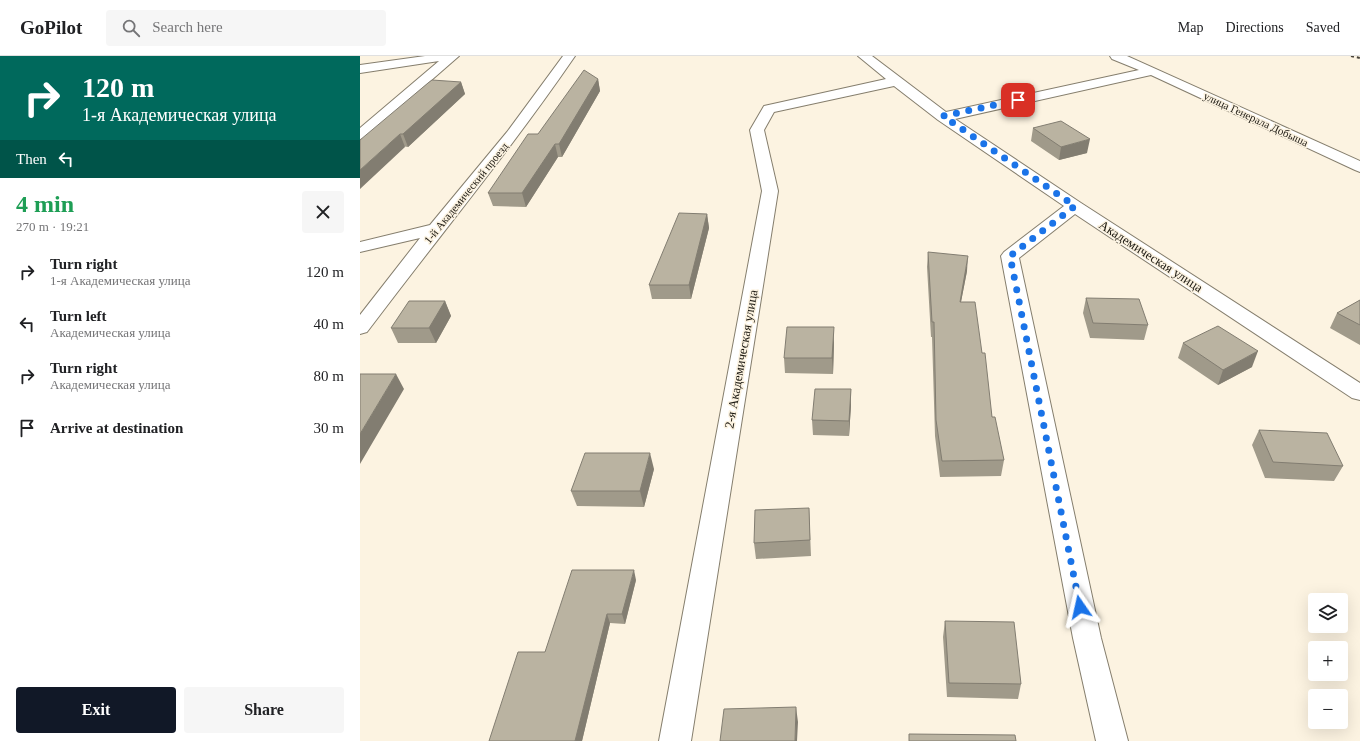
<!DOCTYPE html>
<html lang="en">
<head>
<meta charset="utf-8">
<style>
	:root { --surface:#fff; --page:#f6f6f6; --text:#202124; --muted:#757577; --line:#e0e0e0; --accent:#111827 }
	body { margin:0; font-family:"Times New Roman",serif; background:var(--page); color:var(--text); height:100vh; display:flex; flex-direction:column; font-size:15px; white-space:nowrap }
	* { box-sizing:border-box; margin:0 }
	p { font-size:13px; color:var(--muted) }
	.icon { flex:none; width:22px; height:22px; fill:none; stroke:currentColor; stroke-width:2; stroke-linecap:round; stroke-linejoin:round }
	.map { position:relative; flex:1; overflow:hidden }
	.panel { display:flex; flex-direction:column; background:var(--surface); width:360px }
	.panel>* { flex:none }
	.hud { background:#00695c; color:#fff; overflow:hidden }
	.fabs { position:absolute; left:948px; top:537px; display:grid; gap:8px }
	.fabs a { display:grid; place-items:center; width:40px; height:40px; border-radius:4px; background:var(--surface); box-shadow:0 4px 16px #0002; font-size:20px }
	.pin { position:absolute; display:grid; place-items:center; width:34px; height:34px; color:#fff; margin:-17px; border-radius:8px; box-shadow:0 2px 6px #0006 }
	.me { position:absolute; width:44px; margin:-22px; rotate:349deg; stroke-linejoin:round; filter:drop-shadow(0 0 3px #0008) }
	.turn { display:flex; align-items:center; gap:14px; height:84px; padding:0 16px; font-size:18px }
	.turn .icon { width:52px; height:52px; stroke-width:2.5 }
	.turn b { display:block; font-size:28px; line-height:34px }
	.then { display:flex; align-items:center; height:38px; padding:0 16px; background:#0003; gap:8px; font-size:15px }
	.round { display:grid; place-items:center; flex:none; width:42px; height:42px; border-radius:4px; background:var(--page) }
	.head { display:flex; align-items:center; justify-content:space-between; height:68px; padding:0 16px }
	h1 { font-size:24px; font-weight:700; line-height:30px; color:#1e9e55 }
	.primary-button { display:flex; gap:8px; margin-top:auto; padding:8px 16px }
	.primary-button a { flex:1; height:46px; border-radius:4px; background:var(--accent); color:#fff; font-size:16px; font-weight:700; line-height:46px; text-align:center }
	.primary-button a+a { background:var(--page); color:var(--text) }
	ul { padding:0; list-style:none }
	li { display:flex; align-items:center; gap:12px; height:52px; padding:0 16px }
	li div { flex:1 }
	li b { display:block; font-size:15px }
	li em { font-style:normal }
	header { display:flex; align-items:center; gap:24px; box-sizing:border-box; height:56px; padding:0 20px; background:var(--surface); border-bottom:1px solid var(--line) }
	header strong { font-size:19px }
	nav { display:flex; gap:22px; margin-inline-start:auto; font-size:14px }
	.search { width:280px; height:36px; background:var(--page); display:flex; align-items:center; gap:10px; box-sizing:border-box; padding:0 14px; border-radius:4px; color:var(--muted); font-size:15px }
	main { display:flex; flex:1; min-height:0 }
	.map>svg:first-child { display:block }
	.lines { fill:none; stroke-linecap:round; stroke-linejoin:round }
	.minor-casing { stroke:#857e6d; stroke-width:2 }
	.minor { fill:#fff; fill-rule:evenodd }
	.rail { stroke:#48433a; stroke-width:2; stroke-dasharray:3 3; stroke-linecap:butt }
	.wall { fill:#a09a8a }
	.shaded-wall { fill:#827d71 }
	.building { fill:#bab3a1; stroke:#827d71 }
	.route { stroke:#1a73e8; stroke-width:7; stroke-dasharray:0 12.6 }
	.labels { text-anchor:middle; dominant-baseline:central; stroke-width:3; stroke-linejoin:round; paint-order:stroke }
	.far-street-label { font-size:11px; fill:#1a1710; stroke:#fcf3e1 }
	.street-label { font-size:13px; fill:#1a1710; stroke:#fcf3e1 }
</style>
</head>
<body>
<header>
<strong>GoPilot</strong>
<div class="search"><svg class="icon" aria-label="search" viewBox="0 0 24 24"><circle cx="10" cy="10" r="6"/><path d="M15 15l6 6"/></svg>Search here</div>
<nav><a>Map</a><a>Directions</a><a>Saved</a></nav>
</header>
<main>
<section class="panel">
<div class="hud">
<div class="turn"><svg class="icon" aria-label="right" viewBox="0 0 24 24"><path d="M7 20v-9h11M14 6l5 5-5 5"/></svg><div><b>120 m</b>1-я Академическая улица</div></div>
<div class="then">Then<svg class="icon" aria-label="left" viewBox="0 0 24 24"><path d="M17 20v-9H6M10 6l-5 5 5 5"/></svg></div>
</div>
<div class="head"><div><h1>4 min</h1><p>270 m · 19:21</p></div><a class="round"><svg class="icon" aria-label="close" viewBox="0 0 24 24"><path d="M6 6l12 12M18 6L6 18"/></svg></a></div>
<ul>
<li><svg class="icon" aria-label="right" viewBox="0 0 24 24"><path d="M7 20v-9h11M14 6l5 5-5 5"/></svg><div><b>Turn right</b><p>1-я Академическая улица</p></div><em>120 m</em></li>
<li><svg class="icon" aria-label="left" viewBox="0 0 24 24"><path d="M17 20v-9H6M10 6l-5 5 5 5"/></svg><div><b>Turn left</b><p>Академическая улица</p></div><em>40 m</em></li>
<li><svg class="icon" aria-label="right" viewBox="0 0 24 24"><path d="M7 20v-9h11M14 6l5 5-5 5"/></svg><div><b>Turn right</b><p>Академическая улица</p></div><em>80 m</em></li>
<li><svg class="icon" aria-label="arrive" viewBox="0 0 24 24"><path d="M6 21V4h12l-3 4 3 4H6"/></svg><div><b>Arrive at destination</b></div><em>30 m</em></li>
</ul>
<div class="primary-button"><a>Exit</a><a>Share</a></div>
</section>
<div class="map">
<svg width="1000" height="685" viewBox="0 0 1000 685">
	<rect width="100%" height="100%" fill="#fcf3e1"/>
	<g class="lines">
		<defs>
			<path id="minor" d="M 65,0 L 99,0 L 5,82 L 0,83 L 0,72 L 79,5 L 0,17 L 0,9 Z
				M 203,0 L 215,0 C 150,95 76,184 7,276 L 0,278 L 0,259 L 60,182 L 0,196 L 0,186 L 70,169 L 147,76 Z
				M 498,0 L 512,0 L 586,56 L 779,14 L 752,3 L 750,0 L 767,0 L 1000,105 L 1000,116 L 995,114 L 791,19 L 595,63 L 721,147 L 1000,327 L 1000,344 L 992,342 L 715,158 L 659,202 L 741,582 L 768,685 L 736,685 L 713,582 L 641,200 L 644,196 L 704,150 L 578,64 L 534,30 L 414,56 L 404,74 L 418,135 L 331,685 L 299,685 L 402,135 L 390,74 L 404,50 L 526,23 Z"/>
		</defs>
		<!-- minor casing -->
		<use href="#minor" class="minor-casing"/>
		<!-- minor -->
		<use href="#minor" class="minor"/>
		<!-- rail -->
		<path class="rail" d="M 991,0 L 1000,2"/>
	</g>
	<!-- wall -->
	<path class="wall" d="M 238,23 L 240,35 L 202,101 L 198,101 L 166,151 L 133,150 L 128,137 L 178,78 Z
		M 101,26 L 105,38 L 48,91 L 0,84 Z
		M 673,72 L 727,97 L 699,104 L 671,85 Z
		M 347,158 L 349,172 L 331,243 L 292,243 L 289,229 Z
		M 568,196 L 607,215 L 601,246 L 622,297 L 632,361 L 644,404 L 641,420 L 580,421 L 575,380 L 572,281 L 571,281 L 567,211 Z
		M 726,242 L 788,269 L 784,284 L 730,282 L 723,257 Z
		M 1000,244 L 1000,289 L 970,272 L 977,257 Z
		M 85,245 L 91,260 L 76,287 L 38,287 L 31,272 Z
		M 474,287 L 473,318 L 425,317 L 424,302 Z
		M 823,287 L 892,311 L 858,329 L 818,302 Z
		M 491,333 L 491,349 L 489,380 L 453,379 L 452,364 Z
		M 899,374 L 983,410 L 974,425 L 905,422 L 892,389 Z
		M 294,413 L 284,451 L 217,450 L 211,435 Z
		M 449,452 L 451,500 L 396,503 L 394,487 Z
		M 276,524 L 265,568 L 250,567 L 222,685 L 129,685 L 185,596 Z
		M 585,565 L 661,628 L 658,643 L 587,641 L 583,581 Z"/>
	<!-- shaded-wall -->
	<path class="shaded-wall" d="M 238,23 L 240,35 L 202,101 L 199,88 Z
		M 101,26 L 105,38 L 48,91 L 43,78 Z
		M 40,78 L 45,91 L 0,133 L 0,114 Z
		M 730,83 L 727,97 L 699,104 L 701,91 Z
		M 195,88 L 198,101 L 166,151 L 162,137 Z
		M 347,158 L 349,172 L 331,243 L 329,229 Z
		M 608,200 L 607,215 L 598,261 L 600,246 Z
		M 85,245 L 91,260 L 76,287 L 69,272 Z
		M 474,271 L 474,287 L 473,318 L 472,302 Z
		M 898,295 L 892,311 L 858,329 L 863,314 Z
		M 36,318 L 44,333 L 0,408 L 0,378 Z
		M 491,333 L 491,349 L 489,380 L 489,365 Z
		M 290,397 L 294,413 L 284,451 L 280,435 Z
		M 274,514 L 276,524 L 265,568 L 262,558 Z
		M 247,558 L 250,567 L 222,685 L 215,685 Z
		M 436,651 L 438,666 L 437,685 L 435,685 Z"/>
	<!-- building -->
	<path class="building" d="M 224,14 L 238,23 L 199,88 L 195,88 L 162,137 L 128,137 L 168,78 L 178,78 Z
		M 72,24 L 101,26 L 43,78 L 40,78 L 0,114 L 0,84 L 68,27 Z
		M 701,65 L 730,83 L 701,91 L 673,72 Z
		M 319,157 L 347,158 L 329,229 L 289,229 Z
		M 568,196 L 608,200 L 600,246 L 615,246 L 622,297 L 625,297 L 632,361 L 635,361 L 644,404 L 582,405 L 576,364 L 574,266 L 572,266 Z
		M 726,242 L 779,243 L 788,269 L 733,267 Z
		M 1000,244 L 1000,269 L 977,257 Z
		M 49,245 L 85,245 L 69,272 L 31,272 Z
		M 858,270 L 898,295 L 863,314 L 823,287 Z
		M 427,271 L 474,271 L 472,302 L 424,302 Z
		M 0,318 L 36,318 L 0,378 Z
		M 455,333 L 491,333 L 489,365 L 452,364 Z
		M 899,374 L 967,377 L 983,410 L 913,406 Z
		M 225,397 L 290,397 L 280,435 L 211,435 Z
		M 449,452 L 450,484 L 394,487 L 395,454 Z
		M 212,514 L 274,514 L 262,558 L 247,558 L 215,685 L 129,685 L 158,596 L 185,596 Z
		M 585,565 L 654,566 L 661,628 L 589,627 Z
		M 436,651 L 435,685 L 360,685 L 364,653 Z
		M 549,678 L 655,679 L 656,685 L 549,685 Z"/>
	<g class="lines">
		<!-- route -->
		<path class="route" d="M 658,44 L 583,60 L 715,150 L 650,200 L 720,551"/>
	</g>
	<g class="labels">
		<!-- far-street labels -->
		<g class="far-street-label">
			<text transform="translate(896 63) rotate(25)">улица Генерала Добыша</text>
			<text transform="translate(106 137) rotate(-51)">1-й Академический проезд</text>
		</g>
		<!-- street labels -->
		<g class="street-label">
			<text transform="translate(791 200) rotate(33)">Академическая улица</text>
			<text transform="translate(381 303) rotate(-80)">2-я Академическая улица</text>
		</g>
	</g>
</svg>
<div class="fabs">
<a><svg class="icon" aria-label="layers" viewBox="0 0 24 24"><path d="M12 4l9 5-9 5-9-5zM3 14l9 5 9-5"/></svg></a>
<a>+</a>
<a>−</a>
</div>
<div class="pin" style="left:658px;top:44px;background:#d93025"><svg class="icon" aria-label="arrive" viewBox="0 0 24 24"><path d="M6 21V4h12l-3 4 3 4H6"/></svg></div>
<svg class="me" style="left:720px;top:551px" viewBox="-20 -20 40 40"><path d="M0-17L14 15 0 8-14 15z" fill="#1a73e8" stroke="#fff" stroke-width="4"/></svg>
</div>
</main>
</body>
</html>
